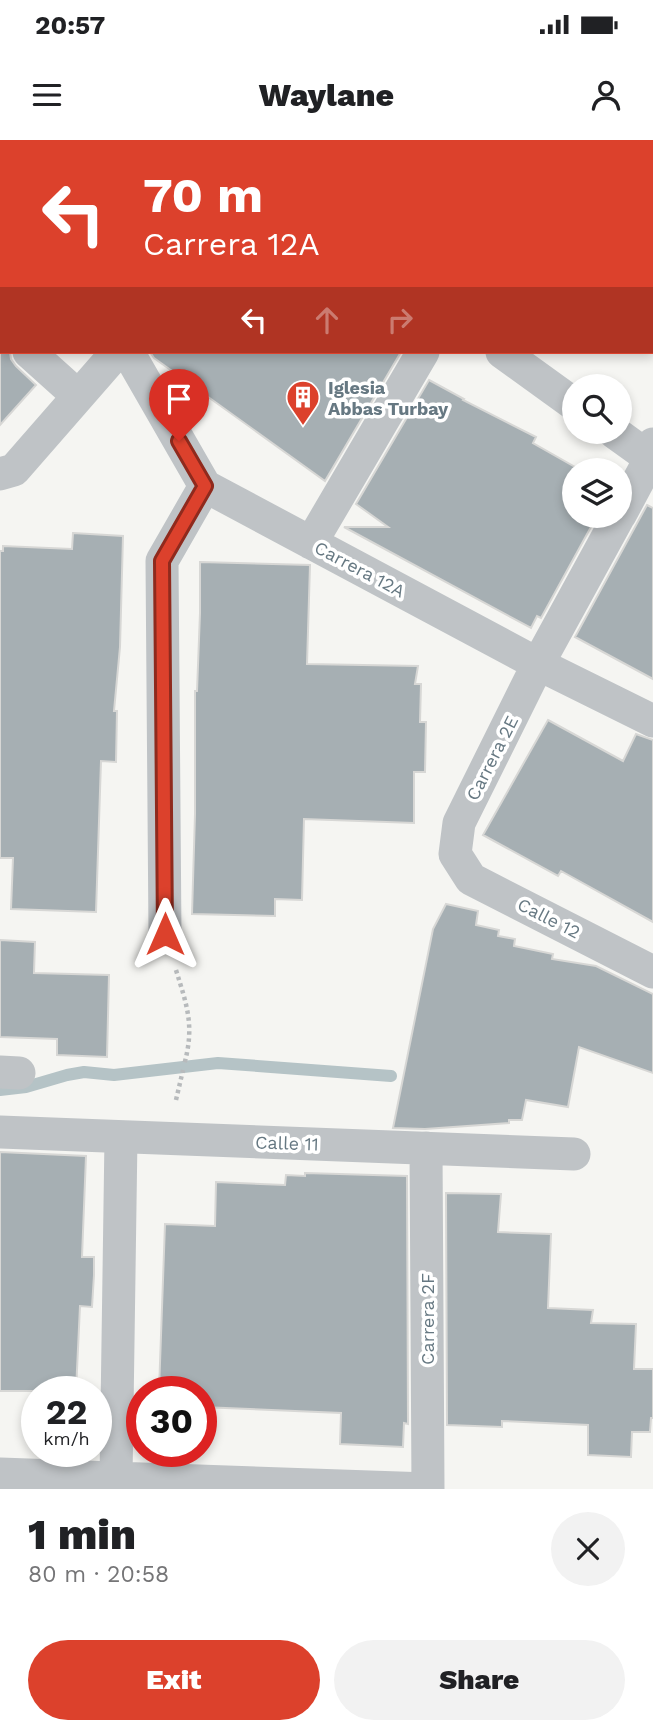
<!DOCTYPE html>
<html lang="en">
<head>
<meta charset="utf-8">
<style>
	:root { --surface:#fff; --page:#f2f2f2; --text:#202124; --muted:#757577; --accent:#dc412c }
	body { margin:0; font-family:"Work Sans",sans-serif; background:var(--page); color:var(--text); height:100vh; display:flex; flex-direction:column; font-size:26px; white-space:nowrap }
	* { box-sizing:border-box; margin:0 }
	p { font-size:23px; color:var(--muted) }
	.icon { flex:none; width:38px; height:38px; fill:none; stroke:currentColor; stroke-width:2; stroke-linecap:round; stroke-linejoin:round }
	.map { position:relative; height:1349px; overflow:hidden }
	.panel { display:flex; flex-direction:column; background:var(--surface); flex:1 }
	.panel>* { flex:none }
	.top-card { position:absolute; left:0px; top:0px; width:654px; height:214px; box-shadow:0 4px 10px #0003; background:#dc412c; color:#fff; overflow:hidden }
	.buttons { position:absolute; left:562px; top:234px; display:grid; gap:14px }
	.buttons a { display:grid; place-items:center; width:70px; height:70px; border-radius:50%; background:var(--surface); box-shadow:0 4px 10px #0003; font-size:35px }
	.speed { position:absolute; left:21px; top:1236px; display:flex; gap:14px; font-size:35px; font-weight:700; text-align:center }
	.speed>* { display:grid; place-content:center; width:91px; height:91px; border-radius:50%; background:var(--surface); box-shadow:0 4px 10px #0003; line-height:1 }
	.speed small { font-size:18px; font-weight:400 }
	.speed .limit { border:10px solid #d22; background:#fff; color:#111 }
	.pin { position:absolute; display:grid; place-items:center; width:60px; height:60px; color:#fff; margin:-72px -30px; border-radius:50% 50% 50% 0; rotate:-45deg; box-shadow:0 0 7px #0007 }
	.pin .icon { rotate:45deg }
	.me { position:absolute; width:77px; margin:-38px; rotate:0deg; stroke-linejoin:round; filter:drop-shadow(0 0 5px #0008) }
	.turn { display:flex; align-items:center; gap:24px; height:147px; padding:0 28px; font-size:32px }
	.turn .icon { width:91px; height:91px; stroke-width:2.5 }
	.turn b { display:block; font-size:49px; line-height:60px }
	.lanes { display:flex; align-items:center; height:66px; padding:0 28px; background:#0003; justify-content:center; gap:35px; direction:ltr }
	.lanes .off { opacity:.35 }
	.round { display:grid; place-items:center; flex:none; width:74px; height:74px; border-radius:37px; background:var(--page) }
	.overview { display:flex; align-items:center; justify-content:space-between; height:119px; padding:0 28px }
	h1 { font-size:42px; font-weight:800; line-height:52px }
	.primary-button { display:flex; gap:14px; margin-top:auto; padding:14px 28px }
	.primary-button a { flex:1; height:80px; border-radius:42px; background:var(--accent); color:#fff; font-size:28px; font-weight:800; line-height:80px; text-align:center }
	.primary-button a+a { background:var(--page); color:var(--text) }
	.status { display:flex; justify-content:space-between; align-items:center; height:49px; padding:0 35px; background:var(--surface); direction:ltr }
	.status svg { height:19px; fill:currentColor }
	header { display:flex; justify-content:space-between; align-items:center; height:91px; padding:0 28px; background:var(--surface); font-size:32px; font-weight:800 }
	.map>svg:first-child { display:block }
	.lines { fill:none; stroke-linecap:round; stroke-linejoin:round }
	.stream { stroke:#b5c3c6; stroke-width:12 }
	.building { fill:#a6afb3; stroke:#d7d7d5; stroke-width:2 }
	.path { stroke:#b7babc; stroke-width:4.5; stroke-dasharray:3.5 3.5; stroke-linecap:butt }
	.minor { stroke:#bfc3c6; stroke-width:33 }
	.route-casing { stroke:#8f2a1d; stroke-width:18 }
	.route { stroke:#dc412c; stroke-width:12 }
	.labels { text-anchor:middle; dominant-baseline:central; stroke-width:7; stroke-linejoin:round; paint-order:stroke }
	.poi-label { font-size:18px; font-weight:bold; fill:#667882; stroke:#fff; text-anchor:start }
	.street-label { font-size:18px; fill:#667882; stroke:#fff }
</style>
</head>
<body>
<div class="status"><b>20:57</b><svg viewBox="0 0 49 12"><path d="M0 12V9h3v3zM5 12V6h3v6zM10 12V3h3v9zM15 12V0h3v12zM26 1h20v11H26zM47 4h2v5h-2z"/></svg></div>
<header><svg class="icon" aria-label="menu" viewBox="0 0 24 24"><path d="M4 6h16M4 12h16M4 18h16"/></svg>Waylane<svg class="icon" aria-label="person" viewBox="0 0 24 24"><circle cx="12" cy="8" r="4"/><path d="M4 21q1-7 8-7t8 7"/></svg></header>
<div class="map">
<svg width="653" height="1349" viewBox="0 0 653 1349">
	<rect width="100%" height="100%" fill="#f5f5f2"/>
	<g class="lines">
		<!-- stream -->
		<path class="stream" d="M 0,950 L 26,947 L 67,935 L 84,932 L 114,935 L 218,923 L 391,936"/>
	</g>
	<!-- building -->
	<path class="building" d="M 0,212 L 10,212 L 11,219 L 16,226 L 36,245 L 0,285 Z
		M 150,212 L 401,212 L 325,341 L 154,218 Z
		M 429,240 L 464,259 L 463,260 L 536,297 L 533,303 L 582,331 L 574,331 L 574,376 L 597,376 L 541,478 L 537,476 L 531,488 L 344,387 L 388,387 L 356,364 Z
		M 647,365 L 653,368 L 653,539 L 575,497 Z
		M 73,393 L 123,396 L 120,507 L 114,571 L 117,571 L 116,622 L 101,621 L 96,772 L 11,769 L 13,718 L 0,718 L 0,411 L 3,411 L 3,406 L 72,409 Z
		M 200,422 L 310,425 L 307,524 L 418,526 L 415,544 L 421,544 L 420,582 L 426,582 L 425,632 L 414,632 L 414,683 L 304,679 L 302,760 L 275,759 L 275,776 L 192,774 L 195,674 L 195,551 L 197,551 L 200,473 Z
		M 548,580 L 623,621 L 636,594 L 653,600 L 653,782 L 561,731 L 558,736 L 483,695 Z
		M 446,764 L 478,771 L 476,785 L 499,790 L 498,796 L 515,799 L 514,806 L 553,814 L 552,819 L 596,826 L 653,854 L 653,933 L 579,907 L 568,967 L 526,960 L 522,980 L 509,980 L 509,983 L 425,989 L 393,988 L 433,789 Z
		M 0,800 L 35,802 L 34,833 L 109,835 L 107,917 L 57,915 L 57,899 L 0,897 Z
		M 0,1012 L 86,1016 L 82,1117 L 94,1117 L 94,1135 L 92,1167 L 80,1166 L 76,1251 L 0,1251 Z
		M 305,1033 L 407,1036 L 408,1284 L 404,1283 L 403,1307 L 340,1304 L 341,1273 L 201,1267 L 201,1251 L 159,1251 L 165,1084 L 215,1086 L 216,1042 L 285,1045 L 286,1035 L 305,1036 Z
		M 446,1053 L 501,1054 L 498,1092 L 551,1094 L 548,1168 L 593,1170 L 591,1183 L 636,1184 L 634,1229 L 653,1229 L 653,1278 L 651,1278 L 650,1292 L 632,1292 L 631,1317 L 588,1315 L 588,1285 L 502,1281 L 502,1287 L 447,1285 Z"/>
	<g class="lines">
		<!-- path -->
		<path class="path" d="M 176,830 C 187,866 195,886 184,925
			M 176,960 L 183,930"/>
		<!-- minor -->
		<path class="minor" d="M 236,0 L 239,2
			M 451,2 L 451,0
			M 0,186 L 2,187
			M 29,212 L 78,256
			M 128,212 L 205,346 L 538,524 L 653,581
			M 502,212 L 574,264
			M 614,292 L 653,320
			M 0,334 L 14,330 L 117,212
			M 620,375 L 650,319 L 653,304
			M 619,376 L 538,524 L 459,683 L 455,714 L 471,739 L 653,832
			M 311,403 L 423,212
			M 165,795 L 162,421 L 205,346
			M 0,932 L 19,933
			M 0,992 L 574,1014
			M 426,1008 L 428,1349
			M 0,1334 L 428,1349
			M 116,1338 L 121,997"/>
	</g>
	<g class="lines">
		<defs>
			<path id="route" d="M 165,794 L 162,421 L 205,346 L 179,301"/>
		</defs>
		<!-- route casing -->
		<use href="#route" class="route-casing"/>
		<!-- route -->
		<use href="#route" class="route"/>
	</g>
	<!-- icons -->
	<defs>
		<symbol id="building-pin" viewBox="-11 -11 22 30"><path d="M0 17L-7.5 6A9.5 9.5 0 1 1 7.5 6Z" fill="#dc412c" stroke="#fff"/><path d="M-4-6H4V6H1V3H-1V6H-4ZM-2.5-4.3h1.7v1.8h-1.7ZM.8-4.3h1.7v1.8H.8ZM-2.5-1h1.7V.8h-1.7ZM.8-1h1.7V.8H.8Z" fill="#fff"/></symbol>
	</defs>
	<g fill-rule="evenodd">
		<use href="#building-pin" x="284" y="238" width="38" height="52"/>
	</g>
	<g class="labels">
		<!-- poi labels -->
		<g class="poi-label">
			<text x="328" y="247">Iglesia<tspan x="328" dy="21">Abbas Turbay</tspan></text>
		</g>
		<!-- street labels -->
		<g class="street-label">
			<text transform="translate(360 429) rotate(28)">Carrera 12A</text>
			<text transform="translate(492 618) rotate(-63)">Carrera 2E</text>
			<text transform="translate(549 778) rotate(27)">Calle 12</text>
			<text transform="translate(287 1003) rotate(2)">Calle 11</text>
			<text transform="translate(427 1179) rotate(-90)">Carrera 2F</text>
		</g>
	</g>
</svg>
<div class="buttons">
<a><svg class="icon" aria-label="search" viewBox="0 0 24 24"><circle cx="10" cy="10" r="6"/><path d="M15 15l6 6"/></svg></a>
<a><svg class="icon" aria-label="layers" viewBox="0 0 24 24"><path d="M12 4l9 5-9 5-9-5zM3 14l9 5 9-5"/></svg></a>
</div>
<div class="speed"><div>22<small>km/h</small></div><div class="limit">30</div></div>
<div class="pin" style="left:179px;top:301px;background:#d93025"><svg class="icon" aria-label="arrive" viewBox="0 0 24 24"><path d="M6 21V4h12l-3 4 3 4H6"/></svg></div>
<svg class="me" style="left:165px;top:794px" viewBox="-20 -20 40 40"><path d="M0-17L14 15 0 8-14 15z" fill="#dc412c" stroke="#fff" stroke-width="4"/></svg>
<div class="top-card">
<div class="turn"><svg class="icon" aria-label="left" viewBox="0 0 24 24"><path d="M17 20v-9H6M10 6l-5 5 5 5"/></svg><div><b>70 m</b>Carrera 12A</div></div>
<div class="lanes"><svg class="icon" aria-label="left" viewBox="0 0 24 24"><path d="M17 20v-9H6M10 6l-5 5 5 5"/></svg><svg class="icon off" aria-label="ahead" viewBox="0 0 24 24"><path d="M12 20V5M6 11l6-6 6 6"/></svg><svg class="icon off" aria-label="right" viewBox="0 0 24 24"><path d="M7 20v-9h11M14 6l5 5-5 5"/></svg></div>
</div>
</div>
<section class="panel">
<div class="overview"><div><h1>1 min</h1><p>80 m · 20:58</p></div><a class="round"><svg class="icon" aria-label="close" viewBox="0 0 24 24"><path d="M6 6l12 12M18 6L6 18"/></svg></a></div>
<div class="primary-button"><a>Exit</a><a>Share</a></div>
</section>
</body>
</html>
